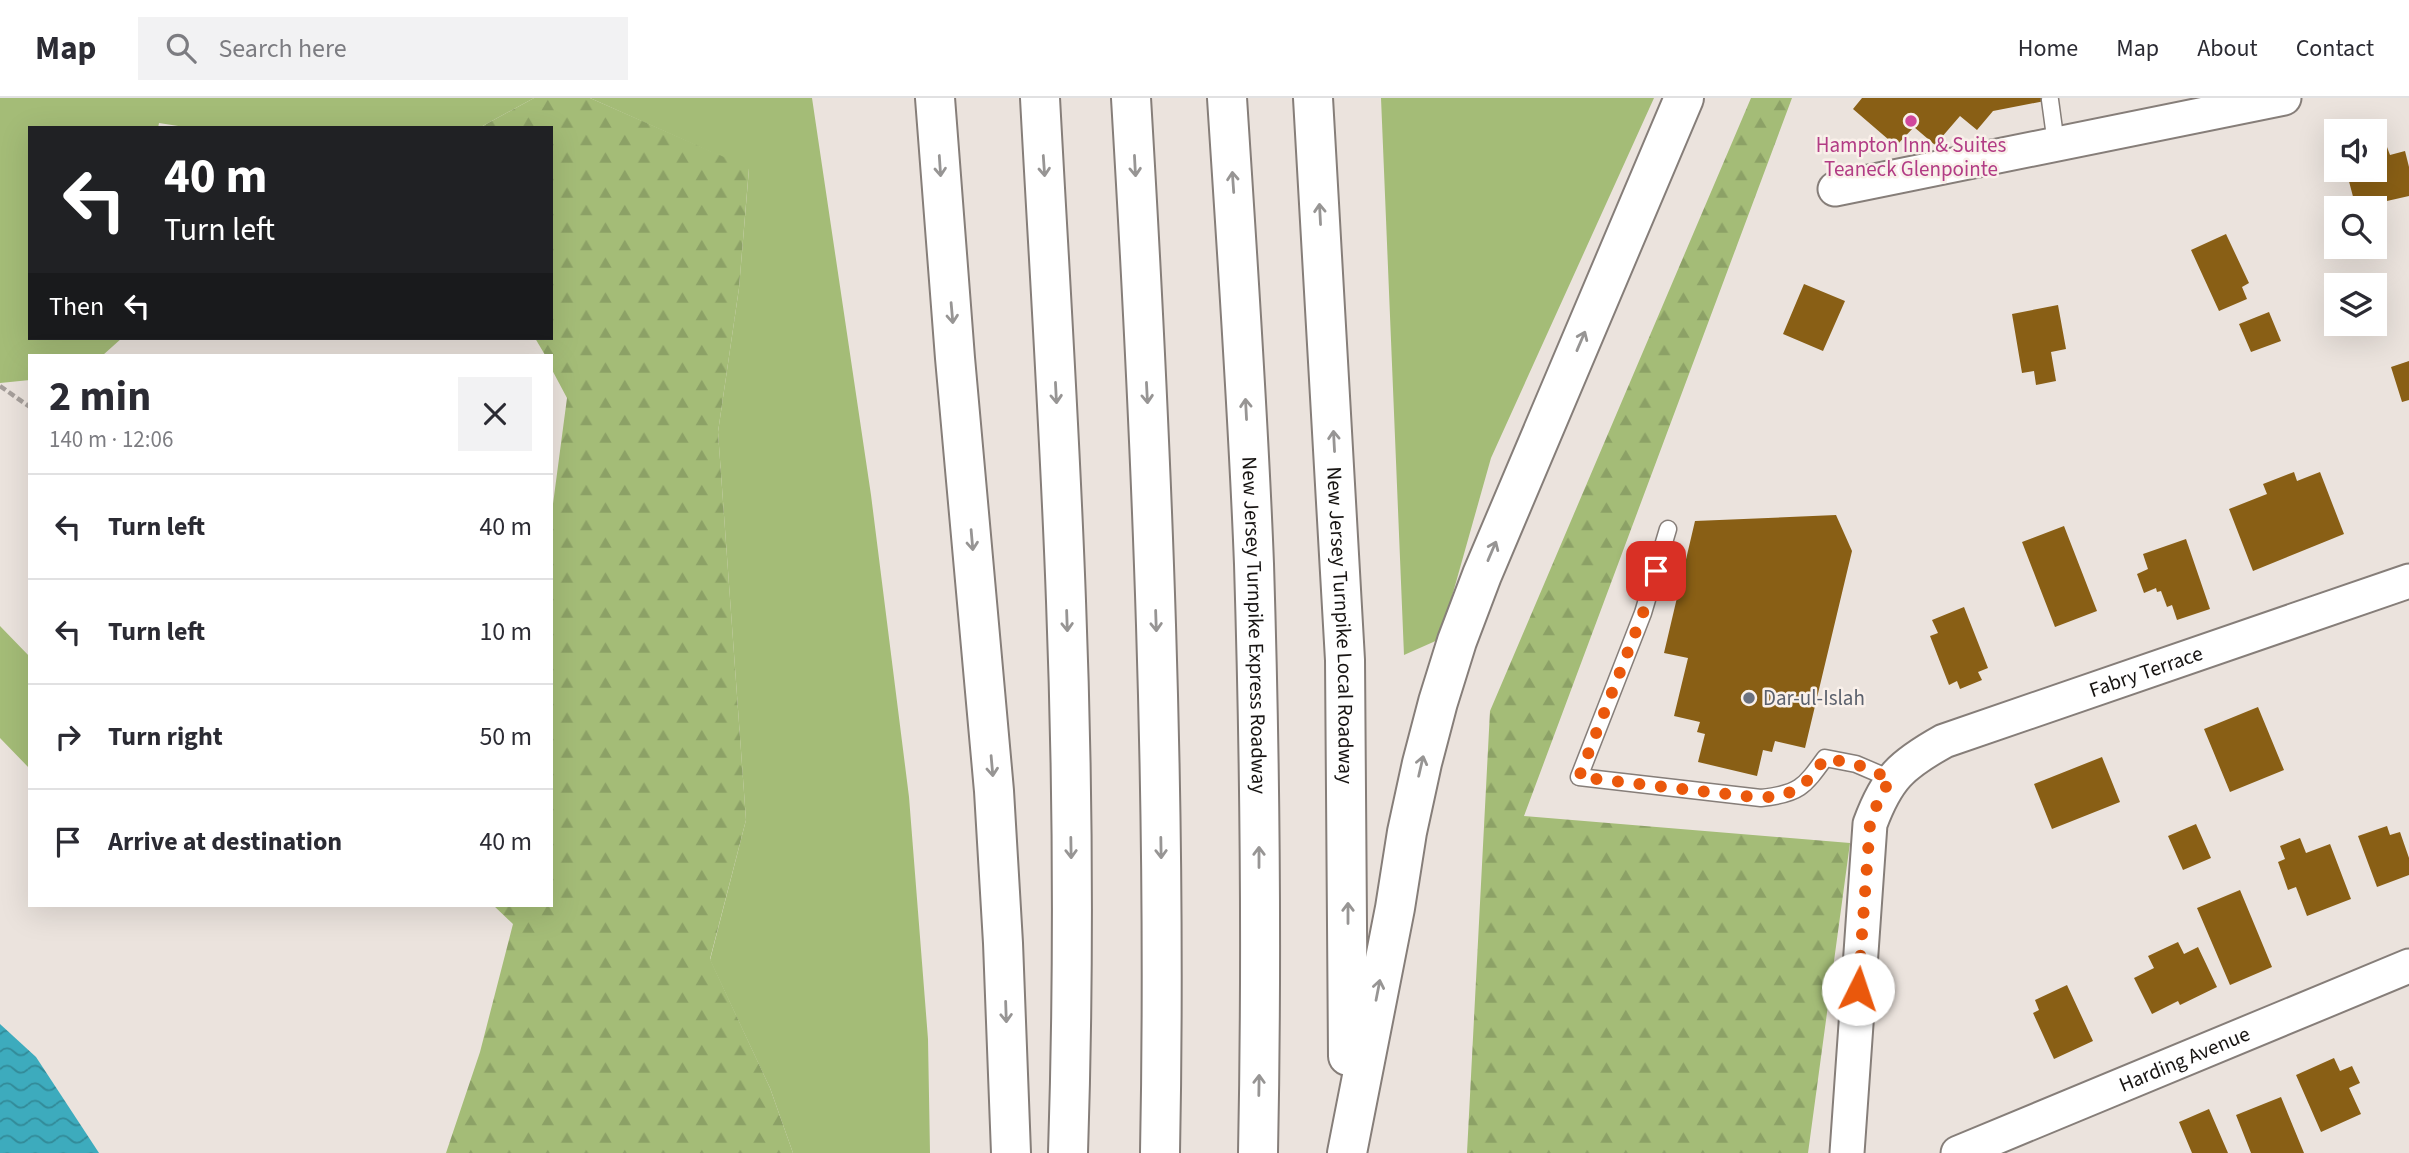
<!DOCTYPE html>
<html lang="en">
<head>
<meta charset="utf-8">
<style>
	:root { --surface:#fff; --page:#f2f2f3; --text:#2b2b33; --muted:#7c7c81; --line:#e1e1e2 }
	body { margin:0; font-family:"Source Sans 3",sans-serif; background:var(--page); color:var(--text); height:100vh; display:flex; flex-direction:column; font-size:26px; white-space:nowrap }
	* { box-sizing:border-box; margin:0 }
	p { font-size:23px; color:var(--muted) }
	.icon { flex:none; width:38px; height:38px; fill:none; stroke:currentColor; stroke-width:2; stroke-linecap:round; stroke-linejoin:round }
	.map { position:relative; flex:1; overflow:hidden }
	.side { position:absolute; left:28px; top:256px; width:525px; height:553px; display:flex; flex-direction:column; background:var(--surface); border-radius:0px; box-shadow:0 7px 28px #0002 }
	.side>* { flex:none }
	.top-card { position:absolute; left:28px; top:28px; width:525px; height:214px; border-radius:0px; box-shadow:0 7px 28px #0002; background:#202124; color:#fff; overflow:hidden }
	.tools { position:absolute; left:2324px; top:21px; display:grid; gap:14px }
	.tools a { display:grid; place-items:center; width:63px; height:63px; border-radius:0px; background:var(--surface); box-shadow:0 7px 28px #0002; font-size:35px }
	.pin { position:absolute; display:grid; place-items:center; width:60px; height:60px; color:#fff; margin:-30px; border-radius:14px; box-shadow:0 4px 10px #0006 }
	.me { position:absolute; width:77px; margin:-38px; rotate:4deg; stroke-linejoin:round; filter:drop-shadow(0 0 5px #0008) }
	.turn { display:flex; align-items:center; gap:24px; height:147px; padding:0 21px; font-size:32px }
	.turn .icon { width:91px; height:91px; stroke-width:2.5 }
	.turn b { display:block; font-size:49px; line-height:60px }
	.then { display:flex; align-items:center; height:66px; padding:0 21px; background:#0003; gap:14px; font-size:26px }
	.round { display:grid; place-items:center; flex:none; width:74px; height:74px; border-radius:0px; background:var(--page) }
	.headline { display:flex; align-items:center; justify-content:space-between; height:119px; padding:0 21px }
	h1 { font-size:42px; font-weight:700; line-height:52px }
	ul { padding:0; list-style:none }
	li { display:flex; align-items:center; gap:21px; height:105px; padding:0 21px; border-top:2px solid var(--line) }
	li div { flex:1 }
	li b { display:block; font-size:26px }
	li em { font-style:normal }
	header { display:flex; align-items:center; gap:42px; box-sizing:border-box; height:98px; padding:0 35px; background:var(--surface); border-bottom:2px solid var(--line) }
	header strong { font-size:33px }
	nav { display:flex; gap:38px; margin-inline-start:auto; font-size:24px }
	.search { width:490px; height:63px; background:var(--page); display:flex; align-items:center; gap:18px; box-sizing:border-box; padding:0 24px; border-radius:0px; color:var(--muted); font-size:26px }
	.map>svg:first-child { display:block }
	.green { fill:#a4bc77 }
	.forest { fill:url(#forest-firs) }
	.water { fill:url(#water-waves) }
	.building { fill:#895f15 }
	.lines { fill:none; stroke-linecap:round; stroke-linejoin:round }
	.lane-casing { stroke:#867e79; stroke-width:19 }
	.street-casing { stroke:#867e79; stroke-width:37 }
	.highway-casing { stroke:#867e79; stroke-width:42 }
	.path { stroke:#a69f9b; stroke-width:4.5; stroke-dasharray:7 3.5; stroke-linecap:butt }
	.lane { stroke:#fff; stroke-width:16 }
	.street { stroke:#fff; stroke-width:33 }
	.highway { stroke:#fff; stroke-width:38 }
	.oneway { stroke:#979594 }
	.route { stroke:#ea580c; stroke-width:12; stroke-dasharray:0 21.6 }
	.hotel-dot { fill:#d1479c; stroke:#f9f0ea; stroke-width:2.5 }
	.worship-dot { fill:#6b7280; stroke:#f9f0ea; stroke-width:2.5 }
	.labels { text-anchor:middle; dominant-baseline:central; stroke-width:5; stroke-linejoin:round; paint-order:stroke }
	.hotel-label { font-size:21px; fill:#b23c85; stroke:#f9f0ea }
	.street-label { font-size:21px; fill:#171412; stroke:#f9f0ea }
	.worship-label { font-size:21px; fill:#5b616d; stroke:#f9f0ea; text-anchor:start }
</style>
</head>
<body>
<header>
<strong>Map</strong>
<div class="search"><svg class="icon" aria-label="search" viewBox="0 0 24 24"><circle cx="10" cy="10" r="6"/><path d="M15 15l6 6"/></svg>Search here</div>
<nav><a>Home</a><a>Map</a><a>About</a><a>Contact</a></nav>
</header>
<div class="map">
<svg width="2409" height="1055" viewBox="0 0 2409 1055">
	<defs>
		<pattern id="forest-firs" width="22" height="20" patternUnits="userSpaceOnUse" patternTransform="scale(1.75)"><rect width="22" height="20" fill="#a4bc77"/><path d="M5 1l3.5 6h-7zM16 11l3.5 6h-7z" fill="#8ca166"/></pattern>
		<pattern id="water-waves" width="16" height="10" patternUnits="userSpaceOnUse" patternTransform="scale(1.75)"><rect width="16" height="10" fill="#3dabbd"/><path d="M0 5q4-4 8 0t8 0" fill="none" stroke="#328a98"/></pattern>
	</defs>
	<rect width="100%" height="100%" fill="#ebe3dd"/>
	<!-- green -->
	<path class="green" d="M 0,0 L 534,0 L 479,30 L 191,30 L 159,25 L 158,30 L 30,30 L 30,240 L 122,240 L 103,257 L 30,257 L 30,282 L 0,285 Z
		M 590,0 L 812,0 L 871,397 L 909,699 L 928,941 L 930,1055 L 793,1055 L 770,990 L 710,862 L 746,722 L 718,334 L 739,190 L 749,71 Z
		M 1381,0 L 1654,0 L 1491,360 L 1440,541 L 1404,557 Z
		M 0,528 L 30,559 L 30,671 L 0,640 Z"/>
	<!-- forest -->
	<path class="forest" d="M 534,0 L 590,0 L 749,70 L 739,190 L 718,334 L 746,722 L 710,861 L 770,990 L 793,1055 L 446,1055 L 480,954 L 513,826 L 493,807 L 551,807 L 551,421 L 567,300 L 551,270 L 551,257 L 545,257 L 535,240 L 551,240 L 551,30 L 479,30 Z
		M 1751,0 L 1792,0 L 1524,718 L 1850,745 L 1808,1055 L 1467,1055 L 1490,613 Z"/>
	<!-- water -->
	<path class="water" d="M 0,926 L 36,959 L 99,1055 L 0,1055 Z"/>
	<!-- building -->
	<path class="building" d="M 1862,0 L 2055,0 L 2055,1 L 1993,13 L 1977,32 L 1960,18 L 1935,47 L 1914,29 L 1896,48 L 1853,11 Z
		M 2387,49 L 2390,57 L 2405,53 L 2409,69 L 2409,98 L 2356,110 L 2346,72 L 2375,72 L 2375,52 Z
		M 2226,136 L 2249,185 L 2242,189 L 2247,201 L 2219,213 L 2191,152 Z
		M 1804,186 L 1845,203 L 1823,253 L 1783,236 Z
		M 2058,207 L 2066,251 L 2051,254 L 2056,283 L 2036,287 L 2034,273 L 2022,275 L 2012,216 Z
		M 2269,214 L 2281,243 L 2251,254 L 2239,226 Z
		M 2409,263 L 2409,302 L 2402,304 L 2391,269 Z
		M 2294,374 L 2297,383 L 2320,374 L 2344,436 L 2253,473 L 2229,411 L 2267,396 L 2263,386 Z
		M 1836,417 L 1852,453 L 1805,650 L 1775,643 L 1772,654 L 1763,652 L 1757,678 L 1698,664 L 1705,636 L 1697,634 L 1700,624 L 1674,618 L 1688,560 L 1664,555 L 1695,423 Z
		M 2064,428 L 2097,513 L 2055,529 L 2022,444 Z
		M 2186,441 L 2210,511 L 2177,522 L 2172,507 L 2167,509 L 2161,493 L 2157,494 L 2156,490 L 2144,495 L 2137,476 L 2148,471 L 2143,456 Z
		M 1964,509 L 1988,570 L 1978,574 L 1982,582 L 1960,591 L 1957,583 L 1949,587 L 1930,538 L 1938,535 L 1932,522 Z
		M 2258,609 L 2284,672 L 2230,694 L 2204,631 Z
		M 2102,659 L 2120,704 L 2052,731 L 2034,686 Z
		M 2196,726 L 2211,760 L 2183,772 L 2168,738 Z
		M 2387,728 L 2390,737 L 2400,734 L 2409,760 L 2409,777 L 2377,789 L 2358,738 Z
		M 2300,740 L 2306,755 L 2330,746 L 2351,801 L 2307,818 L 2296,789 L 2288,792 L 2278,764 L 2285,761 L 2280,748 Z
		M 2240,792 L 2272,869 L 2230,887 L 2197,810 Z
		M 2178,844 L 2184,856 L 2198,849 L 2217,889 L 2180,907 L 2178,903 L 2152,916 L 2134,880 L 2154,870 L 2148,858 Z
		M 2067,887 L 2093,943 L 2054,961 L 2033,915 L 2039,912 L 2035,902 Z
		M 2334,960 L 2340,973 L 2352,968 L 2360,985 L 2349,990 L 2361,1016 L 2321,1034 L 2296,977 Z
		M 2281,999 L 2304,1055 L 2251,1055 L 2236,1017 Z
		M 2209,1011 L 2228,1055 L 2192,1055 L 2179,1024 Z"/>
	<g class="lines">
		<defs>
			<path id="lane" d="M 2050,2 L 2056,46
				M 1668,431 L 1643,515 L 1579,679 L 1761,700 C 1799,696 1804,689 1825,660 L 1856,666 L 1891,681"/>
			<g id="street">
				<path d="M 1835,91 L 2284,0"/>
				<path id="s1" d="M 1847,1055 L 1870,726 C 1887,680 1901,667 1944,643 L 2409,483"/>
				<path id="s2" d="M 1958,1055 L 2409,868"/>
			</g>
			<g id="highway">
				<path d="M 935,0 L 955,260 L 994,693 L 1003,845 L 1011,1055"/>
				<path d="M 1040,0 C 1049,168 1060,335 1066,503 C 1073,687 1074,871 1068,1055"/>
				<path d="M 1131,0 C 1152,351 1167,703 1160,1055"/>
				<path id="s3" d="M 1227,0 C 1237,155 1248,311 1254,466 C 1260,662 1262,859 1258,1055"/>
				<path id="s4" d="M 1313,0 L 1345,562 L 1348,958"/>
				<path d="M 1347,1055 L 1395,810 L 1407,734 L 1422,665 L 1438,604 L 1457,543 L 1482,477 L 1684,0"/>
			</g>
		</defs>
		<!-- lane casing -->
		<use href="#lane" class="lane-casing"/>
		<!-- street casing -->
		<use href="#street" class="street-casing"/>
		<!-- highway casing -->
		<use href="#highway" class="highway-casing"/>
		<!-- path -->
		<path class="path" d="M 0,288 L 30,309"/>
		<!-- lane -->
		<use href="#lane" class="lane"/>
		<!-- street -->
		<use href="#street" class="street"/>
		<!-- highway -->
		<use href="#highway" class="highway"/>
	</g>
	<!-- one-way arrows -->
	<defs><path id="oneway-shaft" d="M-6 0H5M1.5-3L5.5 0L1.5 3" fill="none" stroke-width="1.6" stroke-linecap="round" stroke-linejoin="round" transform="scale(1.75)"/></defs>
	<g class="oneway">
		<use href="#oneway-shaft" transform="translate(940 68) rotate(86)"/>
		<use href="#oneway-shaft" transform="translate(1044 68) rotate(86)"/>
		<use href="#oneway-shaft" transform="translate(1135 68) rotate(87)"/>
		<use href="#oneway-shaft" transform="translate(1233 84) rotate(-94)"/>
		<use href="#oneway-shaft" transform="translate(1320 116) rotate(-93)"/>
		<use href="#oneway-shaft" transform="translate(952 215) rotate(85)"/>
		<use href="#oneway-shaft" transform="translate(1581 243) rotate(-67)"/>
		<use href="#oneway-shaft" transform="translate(1056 295) rotate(87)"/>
		<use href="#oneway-shaft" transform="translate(1147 295) rotate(87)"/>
		<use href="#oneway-shaft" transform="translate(1246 311) rotate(-93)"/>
		<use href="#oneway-shaft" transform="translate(1334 343) rotate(-93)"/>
		<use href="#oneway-shaft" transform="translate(972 442) rotate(85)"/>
		<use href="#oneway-shaft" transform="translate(1492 453) rotate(-67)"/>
		<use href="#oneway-shaft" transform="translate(1067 523) rotate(88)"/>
		<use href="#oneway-shaft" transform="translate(1156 523) rotate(88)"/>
		<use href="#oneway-shaft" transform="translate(992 668) rotate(85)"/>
		<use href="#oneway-shaft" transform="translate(1421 668) rotate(-77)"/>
		<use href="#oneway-shaft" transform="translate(1071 750) rotate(89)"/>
		<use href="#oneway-shaft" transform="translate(1161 750) rotate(89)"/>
		<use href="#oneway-shaft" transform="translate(1259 759) rotate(-90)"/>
		<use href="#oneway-shaft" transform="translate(1348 815) rotate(-90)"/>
		<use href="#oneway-shaft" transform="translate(1378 892) rotate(-79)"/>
		<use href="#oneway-shaft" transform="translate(1006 914) rotate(88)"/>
		<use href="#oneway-shaft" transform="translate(1259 987) rotate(-89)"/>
	</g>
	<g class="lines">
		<!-- route -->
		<path class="route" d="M 1656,473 L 1643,515 L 1579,679 L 1761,700 C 1799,696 1804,689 1825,660 L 1856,666 L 1891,681 L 1880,698 L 1870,726 L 1858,891"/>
	</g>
	<!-- markers -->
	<circle class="hotel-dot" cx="1911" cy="23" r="7"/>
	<circle class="worship-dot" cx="1749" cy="600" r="7"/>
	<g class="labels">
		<!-- hotel labels -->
		<g class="hotel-label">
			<text x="1911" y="47">Hampton Inn &amp; Suites<tspan x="1911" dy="24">Teaneck Glenpointe</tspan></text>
		</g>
		<!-- street labels -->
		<g class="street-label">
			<text stroke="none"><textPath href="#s3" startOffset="528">New Jersey Turnpike Express Roadway</textPath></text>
			<text stroke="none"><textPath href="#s4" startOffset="528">New Jersey Turnpike Local Roadway</textPath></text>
			<text stroke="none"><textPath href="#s1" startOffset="658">Fabry Terrace</textPath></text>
			<text stroke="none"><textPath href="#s2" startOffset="245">Harding Avenue</textPath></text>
		</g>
		<!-- worship labels -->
		<g class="worship-label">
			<text x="1763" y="600">Dar-ul-Islah</text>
		</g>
	</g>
</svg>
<div class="tools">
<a><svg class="icon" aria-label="sound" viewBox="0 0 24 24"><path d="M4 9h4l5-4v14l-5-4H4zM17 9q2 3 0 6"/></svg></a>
<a><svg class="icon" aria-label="search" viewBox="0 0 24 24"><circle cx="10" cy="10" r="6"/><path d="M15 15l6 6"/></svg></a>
<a><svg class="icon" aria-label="layers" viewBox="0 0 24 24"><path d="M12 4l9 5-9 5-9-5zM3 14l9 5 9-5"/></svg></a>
</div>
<div class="pin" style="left:1656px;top:473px;background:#d93025"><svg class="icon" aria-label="arrive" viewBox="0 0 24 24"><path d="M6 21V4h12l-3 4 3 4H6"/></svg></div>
<svg class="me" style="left:1858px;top:891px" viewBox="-20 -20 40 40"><circle r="19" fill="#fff"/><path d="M0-13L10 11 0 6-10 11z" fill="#ea580c"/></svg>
<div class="top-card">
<div class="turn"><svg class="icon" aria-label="left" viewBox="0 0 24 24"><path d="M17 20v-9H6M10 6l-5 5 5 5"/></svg><div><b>40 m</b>Turn left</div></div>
<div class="then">Then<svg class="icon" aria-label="left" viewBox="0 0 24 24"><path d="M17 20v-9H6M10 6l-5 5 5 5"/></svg></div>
</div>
<section class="side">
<div class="headline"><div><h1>2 min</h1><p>140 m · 12:06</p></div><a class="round"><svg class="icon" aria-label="close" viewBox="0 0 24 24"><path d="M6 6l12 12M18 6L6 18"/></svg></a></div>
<ul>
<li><svg class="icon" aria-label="left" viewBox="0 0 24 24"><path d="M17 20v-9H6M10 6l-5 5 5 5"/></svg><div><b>Turn left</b></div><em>40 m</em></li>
<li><svg class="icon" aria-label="left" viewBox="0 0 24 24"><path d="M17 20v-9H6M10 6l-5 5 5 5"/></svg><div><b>Turn left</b></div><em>10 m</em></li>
<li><svg class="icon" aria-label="right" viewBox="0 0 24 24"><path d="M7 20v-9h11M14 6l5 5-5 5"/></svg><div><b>Turn right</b></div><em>50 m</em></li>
<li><svg class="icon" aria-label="arrive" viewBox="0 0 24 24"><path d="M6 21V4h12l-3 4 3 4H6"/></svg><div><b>Arrive at destination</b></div><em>40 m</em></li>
</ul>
</section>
</div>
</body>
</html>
